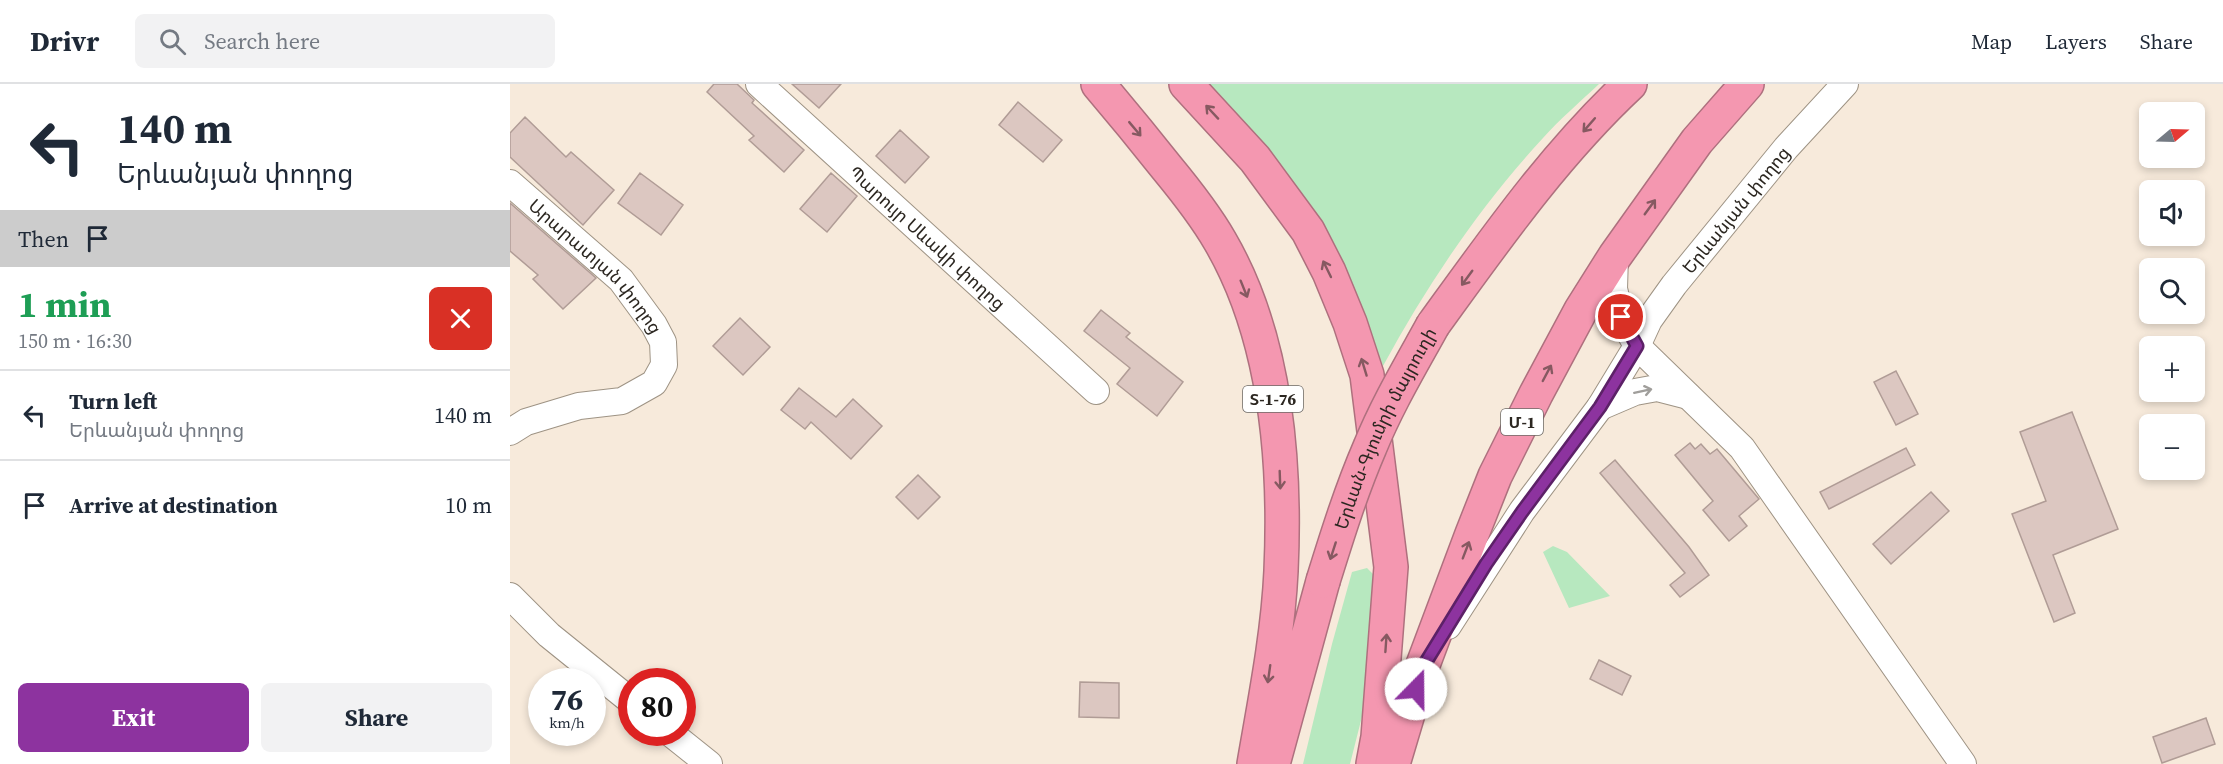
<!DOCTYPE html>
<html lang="en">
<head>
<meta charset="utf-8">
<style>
	:root { --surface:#fff; --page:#f2f2f3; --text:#1f2937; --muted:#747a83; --line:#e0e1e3; --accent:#8d339f }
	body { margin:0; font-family:"Source Serif 4","Noto Sans Armenian",serif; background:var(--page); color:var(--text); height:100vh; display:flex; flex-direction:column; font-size:22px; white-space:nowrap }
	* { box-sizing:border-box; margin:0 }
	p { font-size:20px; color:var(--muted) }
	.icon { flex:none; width:33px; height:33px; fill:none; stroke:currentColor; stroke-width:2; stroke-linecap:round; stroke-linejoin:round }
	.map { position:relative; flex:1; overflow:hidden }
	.details { display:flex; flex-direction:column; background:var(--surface); width:510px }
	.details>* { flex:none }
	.guide { background:#fff; color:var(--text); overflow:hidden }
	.needle { width:39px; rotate:71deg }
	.fabs { position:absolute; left:1629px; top:18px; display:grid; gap:12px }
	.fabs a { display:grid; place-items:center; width:66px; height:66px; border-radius:9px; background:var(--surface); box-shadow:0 3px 9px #0003; font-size:30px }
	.speed { position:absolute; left:18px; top:584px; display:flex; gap:12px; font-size:30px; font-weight:700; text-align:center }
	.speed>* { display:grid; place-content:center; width:78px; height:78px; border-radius:50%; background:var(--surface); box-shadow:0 3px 9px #0003; line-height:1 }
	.speed small { font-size:15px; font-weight:400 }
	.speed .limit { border:9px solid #d22; background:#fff; color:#111 }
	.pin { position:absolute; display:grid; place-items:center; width:51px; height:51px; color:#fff; margin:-26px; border:3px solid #fff; border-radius:50%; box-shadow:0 2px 6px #0007 }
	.me { position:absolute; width:66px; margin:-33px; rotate:22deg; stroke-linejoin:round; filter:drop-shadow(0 0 4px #0008) }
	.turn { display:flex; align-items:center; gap:21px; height:126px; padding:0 18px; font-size:27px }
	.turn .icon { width:78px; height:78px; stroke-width:2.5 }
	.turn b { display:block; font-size:42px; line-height:51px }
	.then { display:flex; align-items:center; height:57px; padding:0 18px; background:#0003; gap:12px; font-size:22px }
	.round { display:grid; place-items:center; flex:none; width:63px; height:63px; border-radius:9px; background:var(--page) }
	.overview { display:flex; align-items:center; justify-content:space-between; height:102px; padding:0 18px }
	h1 { font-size:36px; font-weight:700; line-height:45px; color:#1e9e55 }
	.primary-button { display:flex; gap:12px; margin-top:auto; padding:12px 18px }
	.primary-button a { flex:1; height:69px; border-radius:9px; background:var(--accent); color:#fff; font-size:24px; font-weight:700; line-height:69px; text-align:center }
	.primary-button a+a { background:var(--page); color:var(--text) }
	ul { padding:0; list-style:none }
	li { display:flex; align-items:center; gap:18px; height:90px; padding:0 18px; border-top:2px solid var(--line) }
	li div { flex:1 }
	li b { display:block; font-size:22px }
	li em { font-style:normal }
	header { display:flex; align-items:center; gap:36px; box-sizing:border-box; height:84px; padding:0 30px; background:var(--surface); border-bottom:2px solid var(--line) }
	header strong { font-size:28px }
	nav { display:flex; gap:33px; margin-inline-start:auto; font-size:21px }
	.search { width:420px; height:54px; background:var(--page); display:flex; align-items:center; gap:15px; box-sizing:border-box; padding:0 21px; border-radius:9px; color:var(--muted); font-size:22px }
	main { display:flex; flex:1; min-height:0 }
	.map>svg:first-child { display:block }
	.green { fill:#b7e8bf }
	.building { fill:#dcc7c1; stroke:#b09c96; stroke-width:1.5 }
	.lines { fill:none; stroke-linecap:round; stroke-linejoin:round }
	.minor-casing { stroke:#9e9384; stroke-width:28 }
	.highway-casing { stroke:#ae707e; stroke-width:36 }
	.minor { stroke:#fff; stroke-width:26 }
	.highway { stroke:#f497b0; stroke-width:33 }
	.highway-bridge-casing { stroke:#ae707e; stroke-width:36; stroke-linecap:butt }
	.highway-bridge { stroke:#f497b0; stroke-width:33 }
	.oneway { stroke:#865961 }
	.oneway2 { stroke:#a09e9b }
	.route-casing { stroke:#5c2167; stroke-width:15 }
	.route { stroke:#8d339f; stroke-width:10 }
	.labels { text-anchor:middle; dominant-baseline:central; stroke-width:6; stroke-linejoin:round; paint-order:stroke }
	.shield { fill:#fff; stroke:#6b6864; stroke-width:1.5 }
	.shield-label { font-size:16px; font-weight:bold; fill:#2c2721 }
	.street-label { font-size:18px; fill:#2c2721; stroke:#fff }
</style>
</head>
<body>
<header>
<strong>Drivr</strong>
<div class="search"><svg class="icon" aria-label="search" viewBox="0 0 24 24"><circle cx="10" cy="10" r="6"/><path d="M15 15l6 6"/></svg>Search here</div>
<nav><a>Map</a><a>Layers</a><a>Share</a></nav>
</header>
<main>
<section class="details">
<div class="guide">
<div class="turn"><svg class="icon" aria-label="left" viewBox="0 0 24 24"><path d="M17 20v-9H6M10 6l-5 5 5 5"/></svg><div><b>140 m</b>Երևանյան փողոց</div></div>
<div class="then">Then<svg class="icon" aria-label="arrive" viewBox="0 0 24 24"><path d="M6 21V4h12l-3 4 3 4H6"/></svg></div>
</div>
<div class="overview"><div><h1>1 min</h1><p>150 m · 16:30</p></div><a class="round" style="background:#d93025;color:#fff"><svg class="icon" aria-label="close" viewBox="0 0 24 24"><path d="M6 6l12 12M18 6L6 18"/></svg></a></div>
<ul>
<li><svg class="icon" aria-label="left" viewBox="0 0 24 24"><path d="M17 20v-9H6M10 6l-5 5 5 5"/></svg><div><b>Turn left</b><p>Երևանյան փողոց</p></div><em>140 m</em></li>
<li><svg class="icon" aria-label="arrive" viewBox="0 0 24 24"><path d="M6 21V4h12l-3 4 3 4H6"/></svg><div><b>Arrive at destination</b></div><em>10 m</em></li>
</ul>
<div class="primary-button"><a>Exit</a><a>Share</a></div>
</section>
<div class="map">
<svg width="1713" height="680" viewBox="0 0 1713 680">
	<rect width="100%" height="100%" fill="#f7eadb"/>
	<!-- green -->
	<path class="green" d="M 694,0 L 1089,0 C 1070,18 1050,35 1033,54 C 970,122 917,201 873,282 L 859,246 Z
		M 1043,462 L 1057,468 L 1100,512 L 1059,524 L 1033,468 Z
		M 857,484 L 866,493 L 863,589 L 840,680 L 793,680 L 822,560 L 842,488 Z"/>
	<!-- building -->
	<path class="building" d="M 204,0 L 227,0 L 244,16 L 242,19 L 294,66 L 274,88 L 239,56 L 244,52 L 197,8 Z
		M 282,0 L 331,0 L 309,24 Z
		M 508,18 L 552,56 L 533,78 L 489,41 Z
		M 15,33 L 56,73 L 61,68 L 104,106 L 73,141 L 0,73 L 0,49 Z
		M 390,46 L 419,73 L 395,99 L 366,72 Z
		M 130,89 L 173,121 L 151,151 L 108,119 Z
		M 321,89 L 347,112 L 317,148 L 290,125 Z
		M 0,119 L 86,194 L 53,225 L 23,195 L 28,191 L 0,167 Z
		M 591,226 L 620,249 L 616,253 L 673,298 L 647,332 L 607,300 L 620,284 L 574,247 Z
		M 230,234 L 260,263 L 233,291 L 203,262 Z
		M 1386,287 L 1408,330 L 1386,341 L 1364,298 Z
		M 289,304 L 326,333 L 343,315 L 372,342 L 341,375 L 301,338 L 295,345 L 271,326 Z
		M 1562,328 L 1608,445 L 1543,471 L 1565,529 L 1544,538 L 1502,430 L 1536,417 L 1510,348 Z
		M 1180,359 L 1185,365 L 1191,360 L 1200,370 L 1207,365 L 1249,415 L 1229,432 L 1237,442 L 1219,457 L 1193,426 L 1203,417 L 1165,371 Z
		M 1396,364 L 1405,381 L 1319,425 L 1310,408 Z
		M 1105,376 L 1179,463 L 1199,491 L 1170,513 L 1160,501 L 1175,489 L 1090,389 Z
		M 408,391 L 430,413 L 408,435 L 386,413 Z
		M 1421,408 L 1439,427 L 1381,480 L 1363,460 Z
		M 1089,576 L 1121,592 L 1112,611 L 1080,595 Z
		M 570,598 L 609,599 L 609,634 L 569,633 Z
		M 1696,634 L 1705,660 L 1652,679 L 1643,653 Z"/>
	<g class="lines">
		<defs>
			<g id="minor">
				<path id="s1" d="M 249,0 L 586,307"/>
				<path id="s2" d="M 0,99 L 111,196 L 144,241 L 153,258 L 154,281 L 144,299 L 112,317 L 69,322 L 16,338 L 0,348"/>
				<path d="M 1105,172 L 1104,205 L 1111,233 L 1127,262 L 1232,364 L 1453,680"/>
				<path d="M 1090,323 L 1125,308 L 1147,304 L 1178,312"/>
				<path d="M 0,512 L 39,551 L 122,618"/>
				<path id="s3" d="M 938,542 L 1012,427 L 1090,323 L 1127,262 L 1139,236 L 1164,201 L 1276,64 L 1335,0"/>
				<path d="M 159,648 L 199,680"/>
			</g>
			<path id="highway" d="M 588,0 C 611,27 634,55 657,84 C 676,107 695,131 710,157 C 766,253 776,378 771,487 C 768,551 755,616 744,680
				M 676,0 L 745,75 L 798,147 L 819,188 L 840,239 L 857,291 L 881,483 L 868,653 L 863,680
				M 923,241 C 984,157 1044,71 1120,0
				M 763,680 L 813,497
				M 883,680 L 911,586 L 962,450 L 985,392 L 1026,310 L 1071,226 L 1105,172 L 1187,57 L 1237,0"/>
		</defs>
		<!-- minor casing -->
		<use href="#minor" class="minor-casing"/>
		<!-- highway casing -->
		<use href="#highway" class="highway-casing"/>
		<!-- minor -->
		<use href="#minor" class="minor"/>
		<!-- highway -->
		<use href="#highway" class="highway"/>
		<defs>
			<g id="highway-bridge">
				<path id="s4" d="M 813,497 C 827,452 841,407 860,363 C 877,321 901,281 923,241"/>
			</g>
		</defs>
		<!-- highway-bridge casing -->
		<use href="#highway-bridge" class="highway-bridge-casing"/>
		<!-- highway-bridge -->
		<use href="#highway-bridge" class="highway-bridge"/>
	</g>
	<!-- one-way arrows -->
	<defs><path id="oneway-shaft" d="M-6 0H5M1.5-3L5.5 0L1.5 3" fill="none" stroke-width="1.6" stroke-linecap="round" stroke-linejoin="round" transform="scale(1.5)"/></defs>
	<g class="oneway">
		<use href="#oneway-shaft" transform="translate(702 28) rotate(-133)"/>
		<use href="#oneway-shaft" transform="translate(1079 41) rotate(131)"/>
		<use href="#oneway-shaft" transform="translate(625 45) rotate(50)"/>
		<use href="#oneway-shaft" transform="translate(1140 123) rotate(-54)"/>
		<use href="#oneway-shaft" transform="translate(817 185) rotate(-116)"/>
		<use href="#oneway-shaft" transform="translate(957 194) rotate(126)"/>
		<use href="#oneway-shaft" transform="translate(734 205) rotate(68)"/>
		<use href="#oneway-shaft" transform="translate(854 283) rotate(-107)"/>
		<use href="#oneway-shaft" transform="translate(1037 289) rotate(-62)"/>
		<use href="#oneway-shaft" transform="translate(770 396) rotate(88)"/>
		<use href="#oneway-shaft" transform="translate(956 466) rotate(-69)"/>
		<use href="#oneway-shaft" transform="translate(823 467) rotate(108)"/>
		<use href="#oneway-shaft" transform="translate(876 559) rotate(-86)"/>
		<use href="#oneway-shaft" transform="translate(759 590) rotate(98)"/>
	</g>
	<use class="oneway2" href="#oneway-shaft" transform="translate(1133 307) rotate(-12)"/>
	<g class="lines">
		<defs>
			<path id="route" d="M 906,605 L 911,586 L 976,480 L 1012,428 L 1090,323 L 1127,262 L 1111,233"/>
		</defs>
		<!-- route casing -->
		<use href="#route" class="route-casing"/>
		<!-- route -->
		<use href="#route" class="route"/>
	</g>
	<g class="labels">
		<!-- shield labels -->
		<g class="shield">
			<rect x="733" y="302" width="60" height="26" rx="4.5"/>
			<rect x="991" y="325" width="42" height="26" rx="4.5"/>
		</g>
		<g class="shield-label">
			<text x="763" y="315">Տ-1-76</text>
			<text x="1012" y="338">Մ-1</text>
		</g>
		<!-- street labels -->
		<g class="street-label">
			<text stroke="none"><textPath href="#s3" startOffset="507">Երևանյան փողոց</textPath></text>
			<text stroke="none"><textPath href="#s1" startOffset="228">Պարույր Սևակի փողոց</textPath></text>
			<text stroke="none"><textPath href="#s2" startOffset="120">Արարատյան փողոց</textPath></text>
			<text stroke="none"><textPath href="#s4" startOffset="165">Երևան-Գյումրի մայրուղի</textPath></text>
		</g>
	</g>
</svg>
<div class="fabs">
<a><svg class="needle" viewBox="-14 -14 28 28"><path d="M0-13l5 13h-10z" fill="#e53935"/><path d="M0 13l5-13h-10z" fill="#747a83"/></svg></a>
<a><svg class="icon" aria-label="sound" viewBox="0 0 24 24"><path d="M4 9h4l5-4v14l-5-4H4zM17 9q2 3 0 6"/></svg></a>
<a><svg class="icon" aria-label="search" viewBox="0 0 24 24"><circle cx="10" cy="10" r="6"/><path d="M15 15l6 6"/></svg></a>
<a>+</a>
<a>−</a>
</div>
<div class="speed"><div>76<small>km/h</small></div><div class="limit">80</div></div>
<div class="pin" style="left:1111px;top:233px;background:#d93025"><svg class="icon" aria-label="arrive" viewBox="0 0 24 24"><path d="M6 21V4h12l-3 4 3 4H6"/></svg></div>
<svg class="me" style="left:906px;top:605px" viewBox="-20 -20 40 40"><circle r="19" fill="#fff"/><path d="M0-13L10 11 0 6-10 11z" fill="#8d339f"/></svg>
</div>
</main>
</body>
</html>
